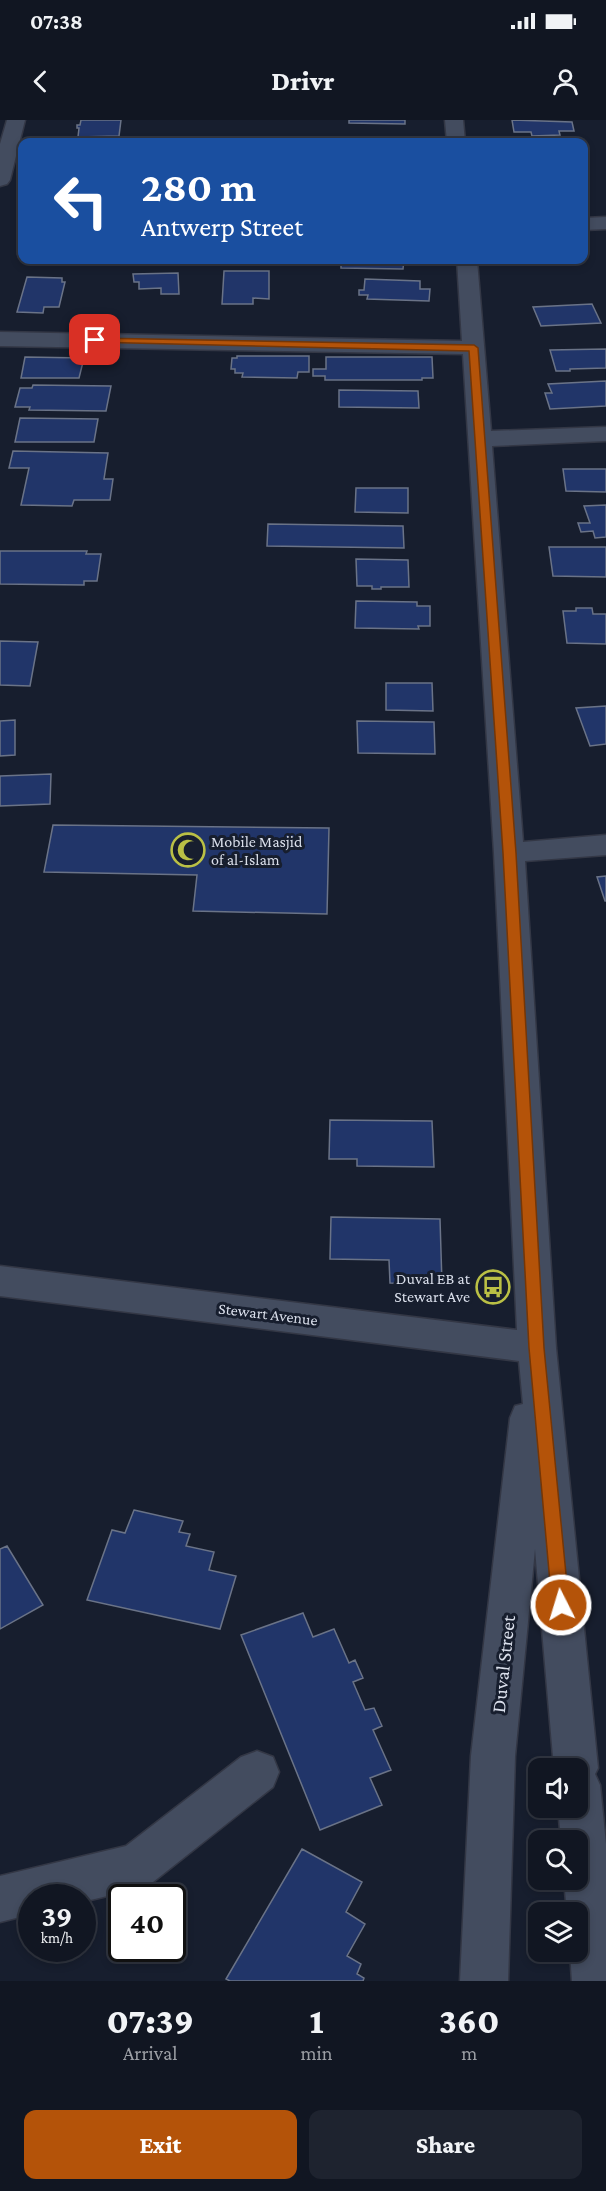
<!DOCTYPE html>
<html lang="en">
<head>
<meta charset="utf-8">
<style>
	:root { --surface:#111622; --page:#1e232f; --text:#f1f3f6; --muted:#9c9fa5; --line:#303540; --accent:#b45309 }
	body { margin:0; font-family:"Crimson Pro",serif; background:var(--page); color:var(--text); height:100vh; display:flex; flex-direction:column; font-size:22px; white-space:nowrap }
	* { box-sizing:border-box; margin:0 }
	p { font-size:20px; color:var(--muted) }
	.icon { flex:none; width:33px; height:33px; fill:none; stroke:currentColor; stroke-width:2; stroke-linecap:round; stroke-linejoin:round }
	.map { position:relative; height:1861px; overflow:hidden }
	.details { display:flex; flex-direction:column; background:var(--surface); flex:1 }
	.details>* { flex:none }
	.top-card { position:absolute; left:18px; top:18px; width:570px; height:126px; border-radius:12px; box-shadow:0 3px 9px #0003,0 0 0 2px var(--line); background:#1a4fa0; color:#fff; overflow:hidden }
	.tools { position:absolute; left:528px; top:1638px; display:grid; gap:12px }
	.tools a { display:grid; place-items:center; width:60px; height:60px; border-radius:12px; background:var(--surface); box-shadow:0 3px 9px #0003,0 0 0 2px var(--line); font-size:30px }
	.speed { position:absolute; left:18px; top:1764px; display:flex; gap:12px; font-size:30px; font-weight:700; text-align:center }
	.speed>* { display:grid; place-content:center; width:78px; height:78px; border-radius:50%; background:var(--surface); box-shadow:0 3px 9px #0003,0 0 0 2px var(--line); line-height:1 }
	.speed small { font-size:15px; font-weight:400 }
	.speed .limit { border:3px solid #111; border-radius:9px; background:#fff; color:#111 }
	.pin { position:absolute; display:grid; place-items:center; width:51px; height:51px; color:#fff; margin:-26px; border-radius:12px; box-shadow:0 3px 9px #0006 }
	.me { position:absolute; width:66px; margin:-33px; rotate:355deg; stroke-linejoin:round; filter:drop-shadow(0 0 4px #0008) }
	.turn { display:flex; align-items:center; gap:21px; height:126px; padding:0 24px; font-size:27px }
	.turn .icon { width:78px; height:78px; stroke-width:2.5 }
	.turn b { display:block; font-size:42px; line-height:51px }
	.eta { display:flex; justify-content:space-evenly; align-items:center; height:102px; text-align:center }
	.eta b { font-size:36px; font-weight:800; line-height:42px }
	.button { display:flex; gap:12px; margin-top:auto; padding:12px 24px }
	.button a { flex:1; height:69px; border-radius:12px; background:var(--accent); color:#fff; font-size:24px; font-weight:800; line-height:69px; text-align:center }
	.button a+a { background:var(--page); color:var(--text) }
	.status { display:flex; justify-content:space-between; align-items:center; height:42px; padding:0 30px; background:var(--surface); direction:ltr }
	.status svg { height:16px; fill:currentColor }
	header { display:flex; justify-content:space-between; align-items:center; height:78px; padding:0 24px; background:var(--surface); font-size:27px; font-weight:800 }
	.map>svg:first-child { display:block }
	.building { fill:#213569; stroke:#6a7387; stroke-width:1.5 }
	.lines { fill:none; stroke-linecap:round; stroke-linejoin:round }
	.minor-casing { stroke:#333745; stroke-width:3 }
	.minor { fill:#434c5f; fill-rule:evenodd }
	.route { fill:#b45309; stroke:#753606; stroke-width:1.5 }
	.labels { text-anchor:middle; dominant-baseline:central; stroke-width:6; stroke-linejoin:round; paint-order:stroke }
	.poi-label { font-size:16px; fill:#dadfeb; stroke:#171e2e; text-anchor:start }
	.street-label { font-size:16px; fill:#dadfeb; stroke:#171e2e }
	.near-street-label { font-size:20px; fill:#dadfeb; stroke:#171e2e }
</style>
</head>
<body>
<div class="status"><b>07:38</b><svg viewBox="0 0 49 12"><path d="M0 12V9h3v3zM5 12V6h3v6zM10 12V3h3v9zM15 12V0h3v12zM26 1h20v11H26zM47 4h2v5h-2z"/></svg></div>
<header><svg class="icon" aria-label="back" viewBox="0 0 24 24"><path d="M15 5l-7 7 7 7"/></svg>Drivr<svg class="icon" aria-label="person" viewBox="0 0 24 24"><circle cx="12" cy="8" r="4"/><path d="M4 21q1-7 8-7t8 7"/></svg></header>
<div class="map">
<svg width="606" height="1861" viewBox="0 0 606 1861">
	<rect width="100%" height="100%" fill="#171e2e"/>
	<!-- building -->
	<path class="building" d="M 81,0 L 121,0 L 119,16 L 78,17 L 79,8 L 77,8 L 77,5 L 80,5 Z
		M 349,0 L 405,0 L 405,4 L 349,3 Z
		M 512,0 L 572,2 L 574,11 L 559,11 L 560,15 L 532,16 L 531,12 L 514,12 Z
		M 358,17 L 405,17 L 405,20 L 412,20 L 412,22 L 340,22 L 341,19 L 358,20 Z
		M 576,20 L 577,22 L 515,21 Z
		M 332,140 L 404,140 L 403,149 L 341,148 L 341,145 L 332,145 Z
		M 224,151 L 269,151 L 269,179 L 253,178 L 253,184 L 222,184 Z
		M 178,153 L 179,174 L 161,174 L 161,168 L 139,169 L 139,162 L 134,162 L 133,154 Z
		M 27,157 L 62,158 L 62,162 L 65,162 L 59,187 L 44,187 L 43,193 L 17,192 Z
		M 365,159 L 420,161 L 420,169 L 430,169 L 429,181 L 367,179 L 368,175 L 359,175 L 359,170 L 364,170 Z
		M 592,184 L 601,203 L 541,206 L 533,187 Z
		M 606,229 L 606,248 L 570,249 L 570,251 L 556,251 L 550,230 Z
		M 237,236 L 309,236 L 309,252 L 298,252 L 297,258 L 242,257 L 243,253 L 235,253 L 235,249 L 231,249 L 232,238 L 237,238 Z
		M 25,237 L 84,238 L 79,258 L 21,258 Z
		M 326,237 L 432,237 L 433,258 L 422,258 L 422,260 L 325,260 L 325,256 L 313,256 L 313,249 L 326,249 Z
		M 606,261 L 606,286 L 550,289 L 545,273 L 552,273 L 548,264 Z
		M 33,265 L 111,266 L 106,291 L 29,290 L 30,287 L 15,287 L 20,268 L 32,268 Z
		M 339,270 L 418,271 L 419,288 L 339,287 Z
		M 20,298 L 98,299 L 94,322 L 15,322 Z
		M 13,331 L 108,333 L 104,359 L 113,359 L 110,380 L 74,380 L 72,386 L 21,385 L 29,348 L 9,348 Z
		M 563,349 L 606,349 L 606,372 L 566,371 Z
		M 356,368 L 408,368 L 408,393 L 355,392 Z
		M 606,385 L 606,417 L 595,418 L 593,411 L 581,412 L 578,403 L 590,403 L 584,386 Z
		M 268,404 L 403,406 L 404,428 L 267,426 Z
		M 549,427 L 606,427 L 606,457 L 553,456 Z
		M 0,431 L 87,431 L 86,434 L 101,434 L 97,461 L 84,461 L 84,465 L 0,464 Z
		M 356,439 L 408,440 L 409,467 L 381,467 L 381,469 L 372,469 L 372,466 L 357,466 Z
		M 356,481 L 417,482 L 417,486 L 430,486 L 430,506 L 418,506 L 419,509 L 355,508 Z
		M 576,488 L 592,488 L 593,494 L 606,494 L 606,524 L 567,523 L 563,491 L 576,491 Z
		M 0,521 L 38,522 L 30,566 L 0,565 Z
		M 386,563 L 432,563 L 433,591 L 386,590 Z
		M 606,586 L 606,624 L 590,626 L 576,588 Z
		M 15,600 L 15,635 L 0,636 L 0,601 Z
		M 357,601 L 434,602 L 435,634 L 358,633 Z
		M 51,654 L 50,684 L 0,686 L 0,656 Z
		M 53,705 L 329,708 L 327,794 L 193,791 L 197,755 L 44,752 Z
		M 606,756 L 606,781 L 605,781 L 597,757 Z
		M 330,1000 L 432,1001 L 434,1047 L 357,1046 L 357,1039 L 329,1039 Z
		M 331,1097 L 440,1099 L 442,1164 L 390,1163 L 389,1140 L 330,1139 Z
		M 134,1390 L 183,1401 L 179,1412 L 190,1414 L 186,1426 L 214,1432 L 209,1450 L 236,1456 L 220,1509 L 87,1480 L 112,1410 L 125,1413 Z
		M 7,1426 L 43,1485 L 0,1509 L 0,1429 Z
		M 303,1493 L 313,1517 L 334,1509 L 349,1543 L 355,1540 L 363,1558 L 353,1562 L 365,1590 L 374,1588 L 382,1606 L 373,1610 L 391,1650 L 370,1658 L 382,1685 L 320,1710 L 241,1515 Z
		M 302,1729 L 362,1762 L 346,1792 L 365,1804 L 347,1836 L 361,1844 L 357,1854 L 364,1858 L 363,1861 L 230,1861 L 226,1859 Z"/>
	<g class="lines">
		<defs>
			<path id="minor" d="M 7,0 L 25,0 L 10,60 L 7,64 L 0,66 L 0,24 Z
				M 445,0 L 463,0 L 465,22 L 447,22 Z
				M 606,97 L 606,109 L 584,110 L 584,98 Z
				M 457,140 L 477,140 L 491,311 L 606,307 L 606,321 L 492,326 L 523,722 L 606,715 L 606,735 L 525,741 L 556,1228 L 598,1648 L 595,1654 L 600,1665 L 606,1724 L 606,1861 L 572,1861 L 570,1832 L 578,1832 L 578,1792 L 567,1792 L 564,1760 L 578,1760 L 578,1720 L 561,1720 L 558,1688 L 578,1688 L 578,1648 L 554,1648 L 535,1429 L 515,1636 L 508,1861 L 460,1861 L 471,1636 L 510,1298 L 515,1286 L 523,1284 L 519,1241 L 0,1176 L 0,1146 L 517,1210 L 494,733 L 463,234 L 0,226 L 0,212 L 462,221 Z
				M 257,1631 L 273,1637 L 279,1652 L 273,1667 L 153,1762 L 137,1769 L 82,1782 L 82,1778 L 32,1778 L 32,1794 L 0,1802 L 0,1756 L 126,1726 L 241,1637 Z"/>
		</defs>
		<!-- minor casing -->
		<use href="#minor" class="minor-casing"/>
		<!-- minor -->
		<use href="#minor" class="minor"/>
	</g>
	<!-- route -->
	<path class="route" d="M 95,218 L 474,225 L 478,228 L 516,733 L 544,1228 L 569,1485 L 567,1490 L 561,1493 L 555,1490 L 552,1485 L 529,1228 L 503,733 L 469,231 L 91,222 L 91,219 Z"/>
	<!-- icons -->
	<defs>
		<symbol id="mosque-ring" viewBox="-11 -11 22 22"><circle r="9.5" fill="#171e2e" stroke="#bac045" stroke-width="1.5"/><path d="M3.5-4.9A6 6 0 1 0 3.5 4.9A5 5 0 1 1 3.5-4.9Z" fill="#bac045"/></symbol>
		<symbol id="bus-ring" viewBox="-11 -11 22 22"><circle r="9.5" fill="#171e2e" stroke="#bac045" stroke-width="1.5"/><path d="M-5-6H5V4H4V6H2V4H-2V6H-4V4H-5ZM-3.5-4V0h7V-4ZM-3.5 1.2v1.5H-2V1.2ZM2 1.2v1.5H3.5V1.2Z" fill="#bac045"/></symbol>
	</defs>
	<g fill-rule="evenodd">
		<use href="#mosque-ring" x="169" y="711" width="38" height="38"/>
		<use href="#bus-ring" x="474" y="1148" width="38" height="38"/>
	</g>
	<g class="labels">
		<!-- poi labels -->
		<g class="poi-label">
			<text x="211" y="721">Mobile Masjid<tspan x="211" dy="18">of al-Islam</tspan></text>
			<text x="470" y="1158" text-anchor="end">Duval EB at<tspan x="470" dy="18">Stewart Ave</tspan></text>
		</g>
		<!-- street labels -->
		<g class="street-label">
			<text transform="translate(268 1194) rotate(7)">Stewart Avenue</text>
		</g>
		<!-- near-street labels -->
		<g class="near-street-label">
			<text transform="translate(503 1544) rotate(-84)">Duval Street</text>
		</g>
	</g>
</svg>
<div class="tools">
<a><svg class="icon" aria-label="sound" viewBox="0 0 24 24"><path d="M4 9h4l5-4v14l-5-4H4zM17 9q2 3 0 6"/></svg></a>
<a><svg class="icon" aria-label="search" viewBox="0 0 24 24"><circle cx="10" cy="10" r="6"/><path d="M15 15l6 6"/></svg></a>
<a><svg class="icon" aria-label="layers" viewBox="0 0 24 24"><path d="M12 4l9 5-9 5-9-5zM3 14l9 5 9-5"/></svg></a>
</div>
<div class="speed"><div>39<small>km/h</small></div><div class="limit">40</div></div>
<div class="pin" style="left:95px;top:220px;background:#d93025"><svg class="icon" aria-label="arrive" viewBox="0 0 24 24"><path d="M6 21V4h12l-3 4 3 4H6"/></svg></div>
<svg class="me" style="left:561px;top:1485px" viewBox="-20 -20 40 40"><circle r="17" fill="#b45309" stroke="#fff" stroke-width="3"/><path d="M0-11L8 9 0 5-8 9z" fill="#fff"/></svg>
<div class="top-card">
<div class="turn"><svg class="icon" aria-label="left" viewBox="0 0 24 24"><path d="M17 20v-9H6M10 6l-5 5 5 5"/></svg><div><b>280 m</b>Antwerp Street</div></div>
</div>
</div>
<section class="details">
<div class="eta">
<div><b>07:39</b><p>Arrival</p></div>
<div><b>1</b><p>min</p></div>
<div><b>360</b><p>m</p></div>
</div>
<div class="button"><a>Exit</a><a>Share</a></div>
</section>
</body>
</html>
